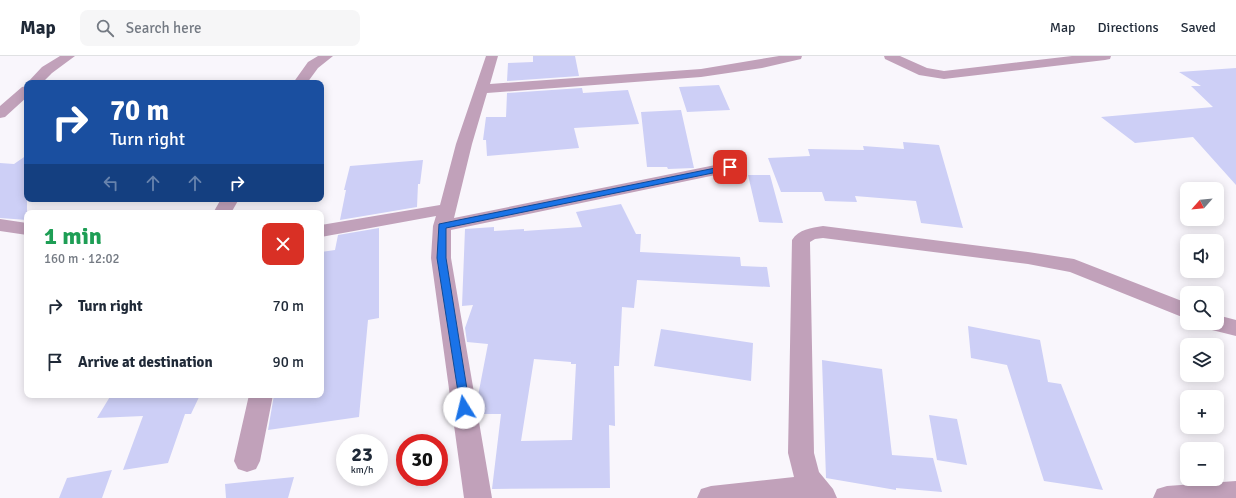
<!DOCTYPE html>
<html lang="en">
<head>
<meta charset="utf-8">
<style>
	:root { --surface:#fff; --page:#f6f6f7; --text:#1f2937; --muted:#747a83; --line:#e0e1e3 }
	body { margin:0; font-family:Signika,sans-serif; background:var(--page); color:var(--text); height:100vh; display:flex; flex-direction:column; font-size:15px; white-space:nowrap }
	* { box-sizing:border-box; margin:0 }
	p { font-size:13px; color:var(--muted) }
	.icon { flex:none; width:22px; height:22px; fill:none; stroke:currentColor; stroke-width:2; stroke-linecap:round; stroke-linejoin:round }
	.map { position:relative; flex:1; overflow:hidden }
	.sheet { position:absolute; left:24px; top:154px; width:300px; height:188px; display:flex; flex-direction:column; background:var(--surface); border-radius:8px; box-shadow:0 2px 10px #0003 }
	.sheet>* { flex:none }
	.banner { position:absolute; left:24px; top:24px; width:300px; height:122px; border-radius:8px; box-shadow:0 2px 10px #0003; background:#1a4fa0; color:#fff; overflow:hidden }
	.needle { width:26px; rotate:243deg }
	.controls { position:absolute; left:1180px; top:126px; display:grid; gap:8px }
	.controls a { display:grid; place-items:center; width:44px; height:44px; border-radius:8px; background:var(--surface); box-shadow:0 2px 10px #0003; font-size:20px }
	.speed { position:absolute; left:336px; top:378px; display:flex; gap:8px; font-size:20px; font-weight:700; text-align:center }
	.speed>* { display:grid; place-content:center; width:52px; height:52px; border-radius:50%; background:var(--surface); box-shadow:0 2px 10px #0003; line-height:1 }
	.speed small { font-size:10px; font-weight:400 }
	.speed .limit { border:6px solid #d22; background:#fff; color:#111 }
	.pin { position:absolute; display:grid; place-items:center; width:34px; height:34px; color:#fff; margin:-17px; border-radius:8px; box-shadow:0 2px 6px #0006 }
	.me { position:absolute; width:44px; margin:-22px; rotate:351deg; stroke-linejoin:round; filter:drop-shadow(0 0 3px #0008) }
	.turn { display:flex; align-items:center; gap:14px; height:84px; padding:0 20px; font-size:18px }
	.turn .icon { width:52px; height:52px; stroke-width:2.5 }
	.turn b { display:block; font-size:28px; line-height:34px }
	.lanes { display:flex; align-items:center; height:38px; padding:0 20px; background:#0003; justify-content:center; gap:20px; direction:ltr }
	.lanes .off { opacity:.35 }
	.round { display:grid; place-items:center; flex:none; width:42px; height:42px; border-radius:8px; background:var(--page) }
	.summary { display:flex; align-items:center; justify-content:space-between; height:68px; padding:0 20px }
	h1 { font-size:24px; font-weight:800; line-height:30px; color:#1e9e55 }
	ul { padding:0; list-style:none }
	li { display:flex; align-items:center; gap:12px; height:56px; padding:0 20px }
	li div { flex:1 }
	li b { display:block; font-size:15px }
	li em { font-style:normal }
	header { display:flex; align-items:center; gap:24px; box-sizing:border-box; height:56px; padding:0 20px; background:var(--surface); border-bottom:1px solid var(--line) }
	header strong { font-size:19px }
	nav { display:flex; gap:22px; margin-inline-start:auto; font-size:14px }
	.search { width:280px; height:36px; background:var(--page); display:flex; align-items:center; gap:10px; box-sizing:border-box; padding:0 14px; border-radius:8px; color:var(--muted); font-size:15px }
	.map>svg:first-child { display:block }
	.building { fill:#cdcff6; fill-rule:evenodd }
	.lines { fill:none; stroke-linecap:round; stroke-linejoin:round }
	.street { fill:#c1a1ba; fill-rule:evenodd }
	.route { fill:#1a73e8; stroke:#114b97 }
</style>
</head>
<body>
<header>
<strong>Map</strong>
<div class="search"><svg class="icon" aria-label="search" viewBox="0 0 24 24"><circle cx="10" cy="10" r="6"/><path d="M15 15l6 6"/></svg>Search here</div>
<nav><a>Map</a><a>Directions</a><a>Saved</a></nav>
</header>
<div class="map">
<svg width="1236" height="442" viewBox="0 0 1236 442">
	<rect width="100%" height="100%" fill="#f9f6fc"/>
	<!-- building -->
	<path class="building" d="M 533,0 L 575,0 L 579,20 L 507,25 L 508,7 L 533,6 Z
		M 1236,12 L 1236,129 L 1193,81 L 1135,87 L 1101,61 L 1213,51 L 1191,30 L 1201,30 L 1179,16 Z
		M 719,29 L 730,54 L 687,56 L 679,31 Z
		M 581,32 L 582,32 L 583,37 L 628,34 L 639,68 L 574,72 L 579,92 L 487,100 L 486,84 L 483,84 L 486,61 L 506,61 L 507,37 Z
		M 681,54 L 694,112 L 668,113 L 667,111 L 647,111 L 641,56 Z
		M 903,86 L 939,89 L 963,172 L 921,167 L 916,145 L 855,140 L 857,146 L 825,145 L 822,136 L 781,136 L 768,102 L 810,100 L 808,93 L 864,94 L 863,90 L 904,93 Z
		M 27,99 L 27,164 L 0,162 L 0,107 L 14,108 Z
		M 423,104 L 420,128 L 418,128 L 417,151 L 340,164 L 346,134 L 344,134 L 350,110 Z
		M 748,119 L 770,119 L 783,167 L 759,166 Z
		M 621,148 L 636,178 L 641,178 L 640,196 L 740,201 L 741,210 L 767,211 L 770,231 L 637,224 L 634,252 L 622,251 L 619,310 L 614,310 L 615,370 L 609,369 L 610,432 L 492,433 L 501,358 L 479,358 L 477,345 L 488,288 L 467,286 L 465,272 L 473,249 L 462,250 L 465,173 L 494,171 L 494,175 L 524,173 L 524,175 L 582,171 L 576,156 ZM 534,303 L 571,306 L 571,308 L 576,308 L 572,384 L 521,385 Z
		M 379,172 L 379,262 L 368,264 L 359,361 L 268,374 L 274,339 L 321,339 L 321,196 L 335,194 L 338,179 Z
		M 968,270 L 1040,284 L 1048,326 L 1061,328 L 1103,434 L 1044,425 L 1007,309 L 971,302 Z
		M 661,273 L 753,287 L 751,325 L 654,310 Z
		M 822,304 L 882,313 L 892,399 L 933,402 L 942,436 L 896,432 L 896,434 L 826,422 Z
		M 111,339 L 200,339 L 191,358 L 185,358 L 168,407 L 123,414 L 143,360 L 97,362 Z
		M 929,359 L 957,363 L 967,409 L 937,404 Z
		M 112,414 L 102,442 L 59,442 L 67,422 Z
		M 294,421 L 288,442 L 226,442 L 225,428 Z"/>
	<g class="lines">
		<!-- street -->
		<path class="street" d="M 60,0 L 75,0 L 52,17 L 42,27 L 27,27 L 42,11 Z
			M 318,0 L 333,0 L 318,12 L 307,27 L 293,27 L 308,6 Z
			M 486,0 L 498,0 L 490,28 L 701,13 L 779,0 L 802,0 L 801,3 L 762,12 L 701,21 L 487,37 L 472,88 L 454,162 L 730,106 L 736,108 L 738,111 L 736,114 L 730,116 L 451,174 L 451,202 L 492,442 L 464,442 L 431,202 L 433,170 L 436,160 L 321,181 L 321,169 L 440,149 L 456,88 Z
			M 884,0 L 900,0 L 927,12 L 944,15 L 1072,0 L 1111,0 L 1110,3 L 1105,4 L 944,23 L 919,19 L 885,3 Z
			M 27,30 L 27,41 L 5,61 L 0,62 L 0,50 L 22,31 Z
			M 221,143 L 239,143 L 231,157 L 213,157 Z
			M 0,163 L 27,167 L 27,179 L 0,175 Z
			M 823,170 L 1028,196 L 1074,203 L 1187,247 L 1187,263 L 1070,216 L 1028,208 L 823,182 L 815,183 L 810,186 L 814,397 L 819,416 L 833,433 L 837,442 L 697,442 L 701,433 L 711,430 L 794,421 L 788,397 L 792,184 C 799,173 811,172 823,170 Z
			M 1217,259 L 1236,264 L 1236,280 L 1208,273 L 1205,267 L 1217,267 Z
			M 249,339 L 273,339 L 260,405 L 256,413 L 247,416 L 238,413 L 234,405 Z
			M 1236,425 L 1236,442 L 1153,442 L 1157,433 L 1167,430 Z"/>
	</g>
	<!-- route -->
	<path class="route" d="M 730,109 L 733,111 L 732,113 L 446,172 L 446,202 L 470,352 L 468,355 L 464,356 L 461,355 L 437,202 L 439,168 Z"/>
</svg>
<div class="controls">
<a><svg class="needle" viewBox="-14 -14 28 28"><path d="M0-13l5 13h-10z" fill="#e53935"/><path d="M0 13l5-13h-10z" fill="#747a83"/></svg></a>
<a><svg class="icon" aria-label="sound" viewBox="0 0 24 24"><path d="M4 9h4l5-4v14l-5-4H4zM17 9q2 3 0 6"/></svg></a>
<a><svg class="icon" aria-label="search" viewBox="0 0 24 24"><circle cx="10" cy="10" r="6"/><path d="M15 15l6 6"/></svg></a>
<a><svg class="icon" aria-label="layers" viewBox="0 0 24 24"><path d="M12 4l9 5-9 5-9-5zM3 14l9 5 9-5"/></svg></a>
<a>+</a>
<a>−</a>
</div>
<div class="speed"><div>23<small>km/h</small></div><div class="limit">30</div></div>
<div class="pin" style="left:730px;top:111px;background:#d93025"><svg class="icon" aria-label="arrive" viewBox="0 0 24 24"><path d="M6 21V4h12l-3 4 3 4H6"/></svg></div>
<svg class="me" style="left:464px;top:352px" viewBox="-20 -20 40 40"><circle r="19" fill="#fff"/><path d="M0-13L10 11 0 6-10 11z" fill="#1a73e8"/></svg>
<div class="banner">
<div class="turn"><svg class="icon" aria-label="right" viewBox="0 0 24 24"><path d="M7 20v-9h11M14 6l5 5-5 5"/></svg><div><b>70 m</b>Turn right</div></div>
<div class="lanes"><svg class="icon off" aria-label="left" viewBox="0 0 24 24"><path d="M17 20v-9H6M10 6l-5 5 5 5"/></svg><svg class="icon off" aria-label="ahead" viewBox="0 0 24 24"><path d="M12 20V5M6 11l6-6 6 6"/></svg><svg class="icon off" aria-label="ahead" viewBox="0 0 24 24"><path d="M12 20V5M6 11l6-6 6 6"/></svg><svg class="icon" aria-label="right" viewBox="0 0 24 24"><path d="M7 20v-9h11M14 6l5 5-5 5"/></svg></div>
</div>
<section class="sheet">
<div class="summary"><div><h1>1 min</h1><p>160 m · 12:02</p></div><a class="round" style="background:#d93025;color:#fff"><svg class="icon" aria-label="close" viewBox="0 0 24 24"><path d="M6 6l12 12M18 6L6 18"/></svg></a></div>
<ul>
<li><svg class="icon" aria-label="right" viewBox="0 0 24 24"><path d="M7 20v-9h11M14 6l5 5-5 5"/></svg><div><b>Turn right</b></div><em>70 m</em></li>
<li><svg class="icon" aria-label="arrive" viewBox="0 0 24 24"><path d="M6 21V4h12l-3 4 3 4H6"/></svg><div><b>Arrive at destination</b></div><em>90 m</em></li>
</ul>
</section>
</div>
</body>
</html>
